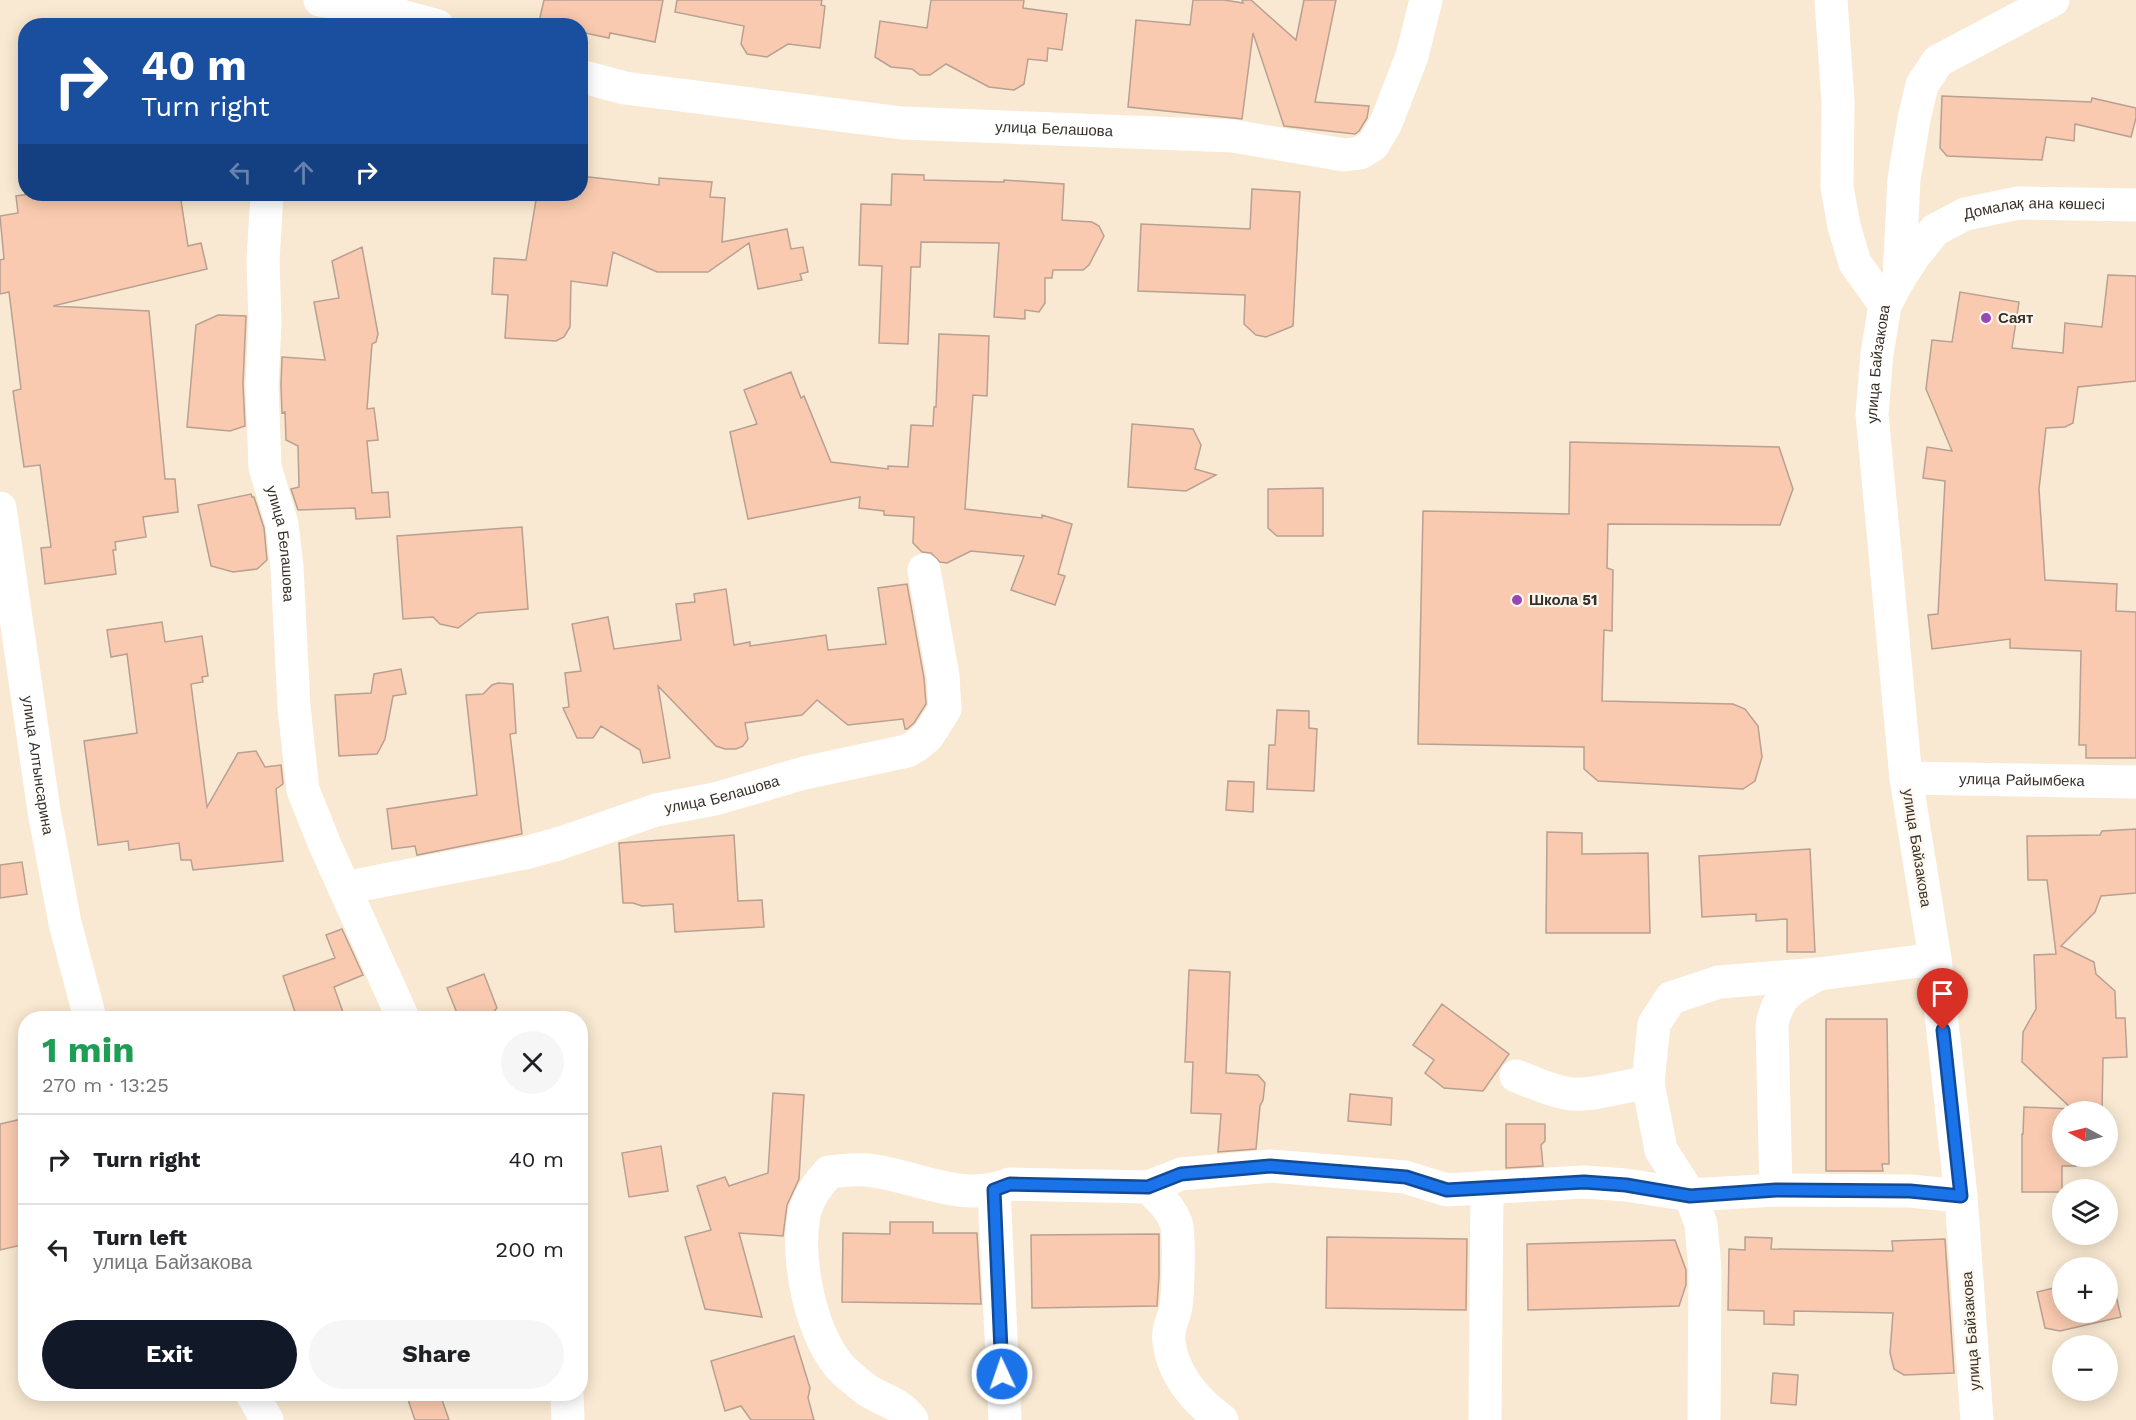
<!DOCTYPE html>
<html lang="en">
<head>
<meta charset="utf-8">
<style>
	:root { --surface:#fff; --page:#f6f6f6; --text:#202124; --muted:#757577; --line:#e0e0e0; --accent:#111827 }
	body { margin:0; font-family:"Work Sans",sans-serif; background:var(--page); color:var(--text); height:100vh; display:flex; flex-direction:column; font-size:22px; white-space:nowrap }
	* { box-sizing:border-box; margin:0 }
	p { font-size:20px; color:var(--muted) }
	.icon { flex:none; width:33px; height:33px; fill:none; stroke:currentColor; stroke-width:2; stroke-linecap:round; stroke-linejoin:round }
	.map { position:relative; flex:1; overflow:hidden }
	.drawer { position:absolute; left:18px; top:1011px; width:570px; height:390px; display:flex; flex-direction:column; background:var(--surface); border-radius:24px; box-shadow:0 3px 15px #0003 }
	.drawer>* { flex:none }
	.guide { position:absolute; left:18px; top:18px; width:570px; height:183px; border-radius:24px; box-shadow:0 3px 15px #0003; background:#1a4fa0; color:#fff; overflow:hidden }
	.needle { width:39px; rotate:277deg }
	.tools { position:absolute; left:2052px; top:1101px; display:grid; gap:12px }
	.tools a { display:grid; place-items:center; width:66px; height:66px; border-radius:50%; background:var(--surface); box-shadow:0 3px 15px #0003; font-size:30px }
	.pin { position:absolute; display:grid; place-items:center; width:51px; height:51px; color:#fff; margin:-62px -26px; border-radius:50% 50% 50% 0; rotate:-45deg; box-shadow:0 0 6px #0007 }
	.pin .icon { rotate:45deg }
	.me { position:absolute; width:66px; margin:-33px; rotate:357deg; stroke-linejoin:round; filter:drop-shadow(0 0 4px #0008) }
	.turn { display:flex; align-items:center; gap:21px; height:126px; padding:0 24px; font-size:27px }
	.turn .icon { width:78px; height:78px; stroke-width:2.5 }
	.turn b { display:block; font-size:42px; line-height:51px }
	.lanes { display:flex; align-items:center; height:57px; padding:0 24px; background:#0003; justify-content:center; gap:30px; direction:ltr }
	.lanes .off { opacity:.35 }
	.round { display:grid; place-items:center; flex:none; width:63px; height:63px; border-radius:32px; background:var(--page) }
	.headline { display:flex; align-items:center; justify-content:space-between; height:102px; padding:0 24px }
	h1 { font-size:36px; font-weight:700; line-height:45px; color:#1e9e55 }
	.action { display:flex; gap:12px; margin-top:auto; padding:12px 24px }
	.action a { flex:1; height:69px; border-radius:36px; background:var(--accent); color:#fff; font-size:24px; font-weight:700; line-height:69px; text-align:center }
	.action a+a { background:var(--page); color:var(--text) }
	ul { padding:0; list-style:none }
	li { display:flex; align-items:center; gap:18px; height:90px; padding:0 24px; border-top:2px solid var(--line) }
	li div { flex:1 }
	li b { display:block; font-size:22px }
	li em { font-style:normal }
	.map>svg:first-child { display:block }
	.building { fill:#f9caaf; stroke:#b8a092; stroke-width:1.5 }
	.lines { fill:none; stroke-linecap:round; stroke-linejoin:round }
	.minor { stroke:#fff; stroke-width:33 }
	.route-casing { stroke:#114b97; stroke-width:15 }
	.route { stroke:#1a73e8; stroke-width:10 }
	.poi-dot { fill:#9847b7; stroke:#fef7ee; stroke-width:2 }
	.labels { text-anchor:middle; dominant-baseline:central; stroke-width:4.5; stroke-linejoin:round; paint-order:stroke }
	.street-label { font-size:15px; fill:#383129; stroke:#fef7ee }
	.poi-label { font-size:15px; font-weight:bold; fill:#383129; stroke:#fef7ee; text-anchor:start }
</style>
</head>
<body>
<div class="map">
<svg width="2136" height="1420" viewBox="0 0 2136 1420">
	<rect width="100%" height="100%" fill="#f9e9d2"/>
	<!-- building -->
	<path class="building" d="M 544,0 L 663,0 L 655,42 L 610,33 L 609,38 L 580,32 L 580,26 L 538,26 Z
		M 677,0 L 822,0 L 821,5 L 825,6 L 820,48 L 788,44 L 767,57 L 747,54 L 741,44 L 744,26 L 675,12 Z
		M 931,0 L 1024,0 L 1023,8 L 1067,14 L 1062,50 L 1048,48 L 1047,61 L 1028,59 L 1024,84 L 1014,90 L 989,87 L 946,64 L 930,75 L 920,75 L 912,69 L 891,67 L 875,57 L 880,21 L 927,28 Z
		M 1193,0 L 1224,0 L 1243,3 L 1242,0 L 1251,0 L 1296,40 L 1304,0 L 1336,0 L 1315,102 L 1369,106 L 1367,118 L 1359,131 L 1355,134 L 1284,126 L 1253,33 L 1242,119 L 1128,107 L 1136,20 L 1190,25 Z
		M 1942,96 L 2091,102 L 2092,98 L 2136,108 L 2136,118 L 2131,137 L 2075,124 L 2074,141 L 2046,137 L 2042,160 L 1947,156 L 1940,148 Z
		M 892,174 L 924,175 L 924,180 L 1004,182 L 1004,180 L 1064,184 L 1062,220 L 1092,222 L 1099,226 L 1104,236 L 1089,265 L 1083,270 L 1053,270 L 1052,278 L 1045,278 L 1045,303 L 1039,312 L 1025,310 L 1025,319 L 994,317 L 999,243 L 921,242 L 920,267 L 911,267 L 908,344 L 879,343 L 882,266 L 859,265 L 861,204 L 891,205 Z
		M 580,176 L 659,185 L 659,178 L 712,182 L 710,197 L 725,198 L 722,242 L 787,229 L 791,249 L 803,247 L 808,272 L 800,274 L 802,280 L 758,289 L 749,243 L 708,272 L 657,272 L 613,252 L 607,286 L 571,281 L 570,327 L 564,337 L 556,341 L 505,338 L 508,295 L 492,294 L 494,258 L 526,260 L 537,194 L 580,194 Z
		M 1252,189 L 1300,192 L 1293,326 L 1266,337 L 1256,335 L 1244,324 L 1245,295 L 1138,291 L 1141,224 L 1250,229 Z
		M 30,194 L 180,194 L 188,246 L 201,243 L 207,269 L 53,306 L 149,311 L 165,479 L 175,479 L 178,512 L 143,517 L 146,537 L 115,542 L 116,550 L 113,550 L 116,574 L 45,584 L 41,548 L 51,547 L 40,465 L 24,467 L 13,391 L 21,389 L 9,292 L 0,294 L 0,260 L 4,259 L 0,216 L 18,213 L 16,196 Z
		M 362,247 L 378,334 L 376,342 L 372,344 L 367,409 L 374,408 L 378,440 L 367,441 L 372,493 L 388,492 L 390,517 L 356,519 L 355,508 L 298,510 L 291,489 L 299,487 L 298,446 L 286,440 L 285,412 L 282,413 L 281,385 L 282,357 L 325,360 L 314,302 L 339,298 L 332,261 Z
		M 2108,275 L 2136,276 L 2136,381 L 2078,387 L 2073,423 L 2065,427 L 2046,428 L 2039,489 L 2045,580 L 2117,584 L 2116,611 L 2136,612 L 2136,758 L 2086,758 L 2086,745 L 2079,745 L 2081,651 L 2010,648 L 2010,639 L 1932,649 L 1928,615 L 1938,614 L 1945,481 L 1923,478 L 1927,447 L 1952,451 L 1926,389 L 1932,340 L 1952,342 L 1960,292 L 2019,302 L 2012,348 L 2063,353 L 2065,323 L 2102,327 Z
		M 218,315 L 246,316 L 243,384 L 245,426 L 230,431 L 187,427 L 196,325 Z
		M 939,334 L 989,336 L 987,396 L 973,395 L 965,509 L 1042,518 L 1042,515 L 1072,524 L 1058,574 L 1065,576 L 1055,605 L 1011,590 L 1024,556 L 971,551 L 947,563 L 940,562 L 931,553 L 922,552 L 913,543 L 914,517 L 884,515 L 884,511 L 859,508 L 860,497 L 748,519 L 730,432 L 757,424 L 744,390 L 791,372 L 801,398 L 804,396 L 831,462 L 888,469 L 888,466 L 908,467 L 911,425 L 933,426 L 934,407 L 936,407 Z
		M 1132,424 L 1193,429 L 1201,445 L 1195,469 L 1216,475 L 1186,491 L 1128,487 Z
		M 1570,442 L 1779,447 L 1793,489 L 1780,525 L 1608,524 L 1607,568 L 1613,570 L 1612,631 L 1604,630 L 1602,701 L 1733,704 L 1745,709 L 1758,726 L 1762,757 L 1755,781 L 1743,789 L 1598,781 L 1584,769 L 1584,747 L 1418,744 L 1423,511 L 1569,514 Z
		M 1323,488 L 1323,536 L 1277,536 L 1268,528 L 1268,489 Z
		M 251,494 L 252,497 L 254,497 L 264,528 L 267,560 L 257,569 L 233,572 L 211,566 L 198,505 Z
		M 522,527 L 528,609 L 478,613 L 458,628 L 440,624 L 433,617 L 403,619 L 397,536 Z
		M 907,584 L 924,678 L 926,704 L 914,723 L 907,729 L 905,729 L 903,719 L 848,725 L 817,700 L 802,715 L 745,723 L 748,739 L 743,746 L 736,749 L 725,749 L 716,746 L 658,686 L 670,758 L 643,763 L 640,750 L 601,726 L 593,738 L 577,738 L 563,708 L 569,707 L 565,673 L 581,671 L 572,624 L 608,617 L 614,649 L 681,640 L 676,604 L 695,602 L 694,594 L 726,589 L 734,645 L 750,642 L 750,646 L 826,635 L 828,650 L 886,644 L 878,588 Z
		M 162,622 L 165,642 L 202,636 L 208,676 L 202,677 L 203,682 L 191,684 L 207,807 L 238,753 L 256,751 L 265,767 L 281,765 L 283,784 L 276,789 L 283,861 L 193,870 L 191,860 L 181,860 L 179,843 L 129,850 L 128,841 L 98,845 L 84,741 L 137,733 L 127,654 L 111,657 L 107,630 Z
		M 401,669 L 406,694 L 393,696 L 385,739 L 377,754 L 339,756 L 335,695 L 371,693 L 374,674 Z
		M 498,683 L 513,684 L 516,733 L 510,734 L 522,834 L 417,855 L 415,846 L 392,849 L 387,809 L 477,795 L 466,695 L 483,694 L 492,685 Z
		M 1277,710 L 1309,711 L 1309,728 L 1317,729 L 1314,791 L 1267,789 L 1269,745 L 1275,745 Z
		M 1228,781 L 1254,782 L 1253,812 L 1226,810 Z
		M 2136,829 L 2136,893 L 2101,896 L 2095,912 L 2061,946 L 2094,962 L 2096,974 L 2115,991 L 2116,1018 L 2125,1018 L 2127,1057 L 2103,1058 L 2102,1112 L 2062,1112 L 2062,1156 L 2076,1156 L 2076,1166 L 2062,1166 L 2062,1192 L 2022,1192 L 2022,1134 L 2023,1134 L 2024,1107 L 2072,1109 L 2022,1062 L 2023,1032 L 2036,1009 L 2034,955 L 2056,954 L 2047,880 L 2028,880 L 2027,836 L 2100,835 L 2102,831 Z
		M 1547,832 L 1582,833 L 1582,854 L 1648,853 L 1650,933 L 1546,933 Z
		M 734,835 L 738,901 L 762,900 L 764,927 L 675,932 L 673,904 L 642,906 L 633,903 L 623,903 L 619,843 Z
		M 1810,849 L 1815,952 L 1787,952 L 1787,919 L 1756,921 L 1756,914 L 1702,917 L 1699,856 Z
		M 22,862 L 27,894 L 0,898 L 0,865 Z
		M 342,929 L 363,975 L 334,987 L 345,1018 L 297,1018 L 283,976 L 335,958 L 326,935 Z
		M 1189,970 L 1230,972 L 1226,1073 L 1258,1075 L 1265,1083 L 1263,1100 L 1260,1106 L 1256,1149 L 1218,1152 L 1221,1114 L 1191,1113 L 1193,1062 L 1185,1062 Z
		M 484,974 L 497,1008 L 488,1018 L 459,1018 L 447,988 Z
		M 1442,1004 L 1509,1054 L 1483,1091 L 1444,1088 L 1425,1073 L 1434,1060 L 1413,1045 Z
		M 1826,1019 L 1887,1019 L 1889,1164 L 1882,1164 L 1883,1171 L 1826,1171 Z
		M 773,1093 L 804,1095 L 799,1179 L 787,1205 L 783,1236 L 739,1233 L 762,1317 L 705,1309 L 685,1237 L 711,1230 L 697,1186 L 725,1177 L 729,1186 L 768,1173 Z
		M 1350,1094 L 1392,1098 L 1391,1125 L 1348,1121 Z
		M 26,1118 L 26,1244 L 0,1250 L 0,1124 Z
		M 1506,1124 L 1545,1124 L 1545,1141 L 1541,1145 L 1543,1166 L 1506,1168 Z
		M 661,1146 L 668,1191 L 629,1197 L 622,1153 Z
		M 890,1222 L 933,1222 L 933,1233 L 977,1233 L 981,1304 L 842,1302 L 843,1233 L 890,1234 Z
		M 1159,1234 L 1159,1276 L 1157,1306 L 1032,1308 L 1031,1235 Z
		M 1327,1237 L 1467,1239 L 1466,1310 L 1326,1308 Z
		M 1745,1237 L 1772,1238 L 1771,1249 L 1893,1251 L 1892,1241 L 1945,1239 L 1954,1373 L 1904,1375 L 1894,1369 L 1890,1353 L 1893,1313 L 1794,1311 L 1794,1325 L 1764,1324 L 1764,1311 L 1728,1310 L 1729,1249 L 1745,1250 Z
		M 1675,1240 L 1686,1270 L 1686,1285 L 1679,1306 L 1528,1310 L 1527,1244 Z
		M 2108,1280 L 2113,1283 L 2121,1317 L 2060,1331 L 2045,1328 L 2037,1292 L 2062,1286 L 2062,1312 L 2108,1312 Z
		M 794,1336 L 810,1388 L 808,1398 L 814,1420 L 751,1420 L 741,1406 L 725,1411 L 711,1361 Z
		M 1773,1373 L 1798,1375 L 1796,1405 L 1771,1403 Z
		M 406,1394 L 440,1394 L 449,1420 L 415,1420 Z"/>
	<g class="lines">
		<!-- minor -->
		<g class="minor">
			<path d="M 320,0 L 379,10 L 438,26"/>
			<path d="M 1831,0 L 1838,102 L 1837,187 L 1844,226 L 1855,263 L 1885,305"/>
			<path id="s1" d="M 580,76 L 625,88 L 902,123 L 1233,136 L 1344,155 L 1360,153 L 1373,145 L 1386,123 L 1412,56 L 1426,0"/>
			<path id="s2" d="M 267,194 L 263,261 L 265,322 L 262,385 L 265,467 L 282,524 L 287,567 L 294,707 L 303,790 L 325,845 L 403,1018"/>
			<path d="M 1899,279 L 1904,179 L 1914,119 L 1922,85 L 1938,61 L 2053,0"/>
			<path id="s3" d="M 0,508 L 44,811 L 65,923 L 90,1018"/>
			<path id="s4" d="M 1906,778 L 2136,782"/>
			<path id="s5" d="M 344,888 L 525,853 L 561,843 L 656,810 L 715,799 L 804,773 L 907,751 L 916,746 L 928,736 L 945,709 L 943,676 L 924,570"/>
			<path d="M 1516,1076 C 1532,1082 1549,1090 1565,1093 C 1590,1098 1622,1085 1648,1083"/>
			<path d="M 1148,1187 C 1159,1198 1171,1208 1176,1223 C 1180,1234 1178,1293 1176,1306 C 1174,1319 1167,1328 1169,1342 C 1173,1375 1196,1401 1222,1420"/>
			<path d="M 994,1190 L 1005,1420"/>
			<path d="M 1776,1190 L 1772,1026 C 1777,994 1792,989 1818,974"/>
			<path d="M 252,1394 L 267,1420"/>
			<path d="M 567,1394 L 568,1420"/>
			<path d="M 912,1420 C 897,1401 885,1402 867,1390 C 860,1385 852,1378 845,1372 C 811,1340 794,1256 805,1211 C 809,1196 818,1184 829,1172 C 841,1171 854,1169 867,1170 C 915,1175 962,1204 1010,1184 L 1148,1187 L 1181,1174 L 1271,1166 L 1405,1177 L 1447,1190 L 1584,1182 L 1626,1185 L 1690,1195 L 1776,1190 L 1910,1191 L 1961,1196"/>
			<path d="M 1485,1420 L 1487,1187"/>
			<path d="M 1704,1420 L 1705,1269 L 1701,1224 L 1690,1195 L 1661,1150 L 1648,1083 L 1654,1024 L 1671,998 L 1719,982 L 1819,974 L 1935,959"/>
			<path id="s6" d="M 1977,1420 L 1961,1196 L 1935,959 L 1906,778 L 1872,414 L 1877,354 L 1885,305 L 1899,279 L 1914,256 L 1935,230 L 1965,214 L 2018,203 L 2136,205"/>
		</g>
	</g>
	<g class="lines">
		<defs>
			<path id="route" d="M 1002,1374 L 994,1190 L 1010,1184 L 1148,1187 L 1181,1174 L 1270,1166 L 1406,1177 L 1447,1190 L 1584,1182 L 1626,1185 L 1690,1196 L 1776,1190 L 1910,1191 L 1961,1196 L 1943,1030"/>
		</defs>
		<!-- route casing -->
		<use href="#route" class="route-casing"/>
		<!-- route -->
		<use href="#route" class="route"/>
	</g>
	<!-- markers -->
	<g class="poi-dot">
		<circle cx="1986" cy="318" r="6"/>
		<circle cx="1517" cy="600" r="6"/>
	</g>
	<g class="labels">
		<!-- street labels -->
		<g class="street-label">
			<text stroke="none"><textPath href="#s1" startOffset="478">улица Белашова</textPath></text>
			<text stroke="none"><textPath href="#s6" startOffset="1316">Домалақ ана көшесі</textPath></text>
			<text stroke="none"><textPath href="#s6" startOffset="1062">улица Байзакова</textPath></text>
			<text stroke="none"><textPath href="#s2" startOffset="352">улица Белашова</textPath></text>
			<text stroke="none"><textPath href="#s3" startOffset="260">улица Алтынсарина</textPath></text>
			<text stroke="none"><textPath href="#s4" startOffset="116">улица Райымбека</textPath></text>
			<text stroke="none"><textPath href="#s5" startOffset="390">улица Белашова</textPath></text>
			<text transform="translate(1917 848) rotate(81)">улица Байзакова</text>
			<text transform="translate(1971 1331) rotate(-94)">улица Байзакова</text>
		</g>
		<!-- poi labels -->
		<g class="poi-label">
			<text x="1998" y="318">Саят</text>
			<text x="1529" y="600">Школа 51</text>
		</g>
	</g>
</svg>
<div class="tools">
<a><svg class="needle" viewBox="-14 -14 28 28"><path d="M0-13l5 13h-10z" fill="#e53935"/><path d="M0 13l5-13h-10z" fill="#757577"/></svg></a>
<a><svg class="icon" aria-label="layers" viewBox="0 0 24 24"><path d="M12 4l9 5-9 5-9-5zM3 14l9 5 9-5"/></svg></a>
<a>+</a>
<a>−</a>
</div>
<div class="pin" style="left:1943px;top:1030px;background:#d93025"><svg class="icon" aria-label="arrive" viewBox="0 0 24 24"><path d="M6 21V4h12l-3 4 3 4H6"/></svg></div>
<svg class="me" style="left:1002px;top:1374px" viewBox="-20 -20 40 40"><circle r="17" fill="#1a73e8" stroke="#fff" stroke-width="3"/><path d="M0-11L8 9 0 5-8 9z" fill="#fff"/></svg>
<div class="guide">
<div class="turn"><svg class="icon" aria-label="right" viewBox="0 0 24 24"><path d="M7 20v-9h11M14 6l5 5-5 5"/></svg><div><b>40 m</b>Turn right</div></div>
<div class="lanes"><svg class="icon off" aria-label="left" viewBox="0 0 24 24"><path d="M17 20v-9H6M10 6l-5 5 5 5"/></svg><svg class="icon off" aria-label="ahead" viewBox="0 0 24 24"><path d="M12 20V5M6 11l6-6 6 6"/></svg><svg class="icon" aria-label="right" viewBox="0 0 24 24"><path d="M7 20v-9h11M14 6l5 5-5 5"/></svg></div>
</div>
<section class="drawer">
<div class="headline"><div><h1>1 min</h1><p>270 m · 13:25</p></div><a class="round"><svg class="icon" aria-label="close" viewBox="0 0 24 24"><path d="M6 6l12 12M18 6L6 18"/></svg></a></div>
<ul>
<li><svg class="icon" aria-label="right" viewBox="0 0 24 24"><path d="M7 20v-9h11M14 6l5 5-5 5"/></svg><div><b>Turn right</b></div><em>40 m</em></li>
<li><svg class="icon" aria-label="left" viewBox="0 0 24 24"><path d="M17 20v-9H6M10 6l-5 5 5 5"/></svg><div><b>Turn left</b><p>улица Байзакова</p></div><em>200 m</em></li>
</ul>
<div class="action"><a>Exit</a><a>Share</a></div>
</section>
</div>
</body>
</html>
